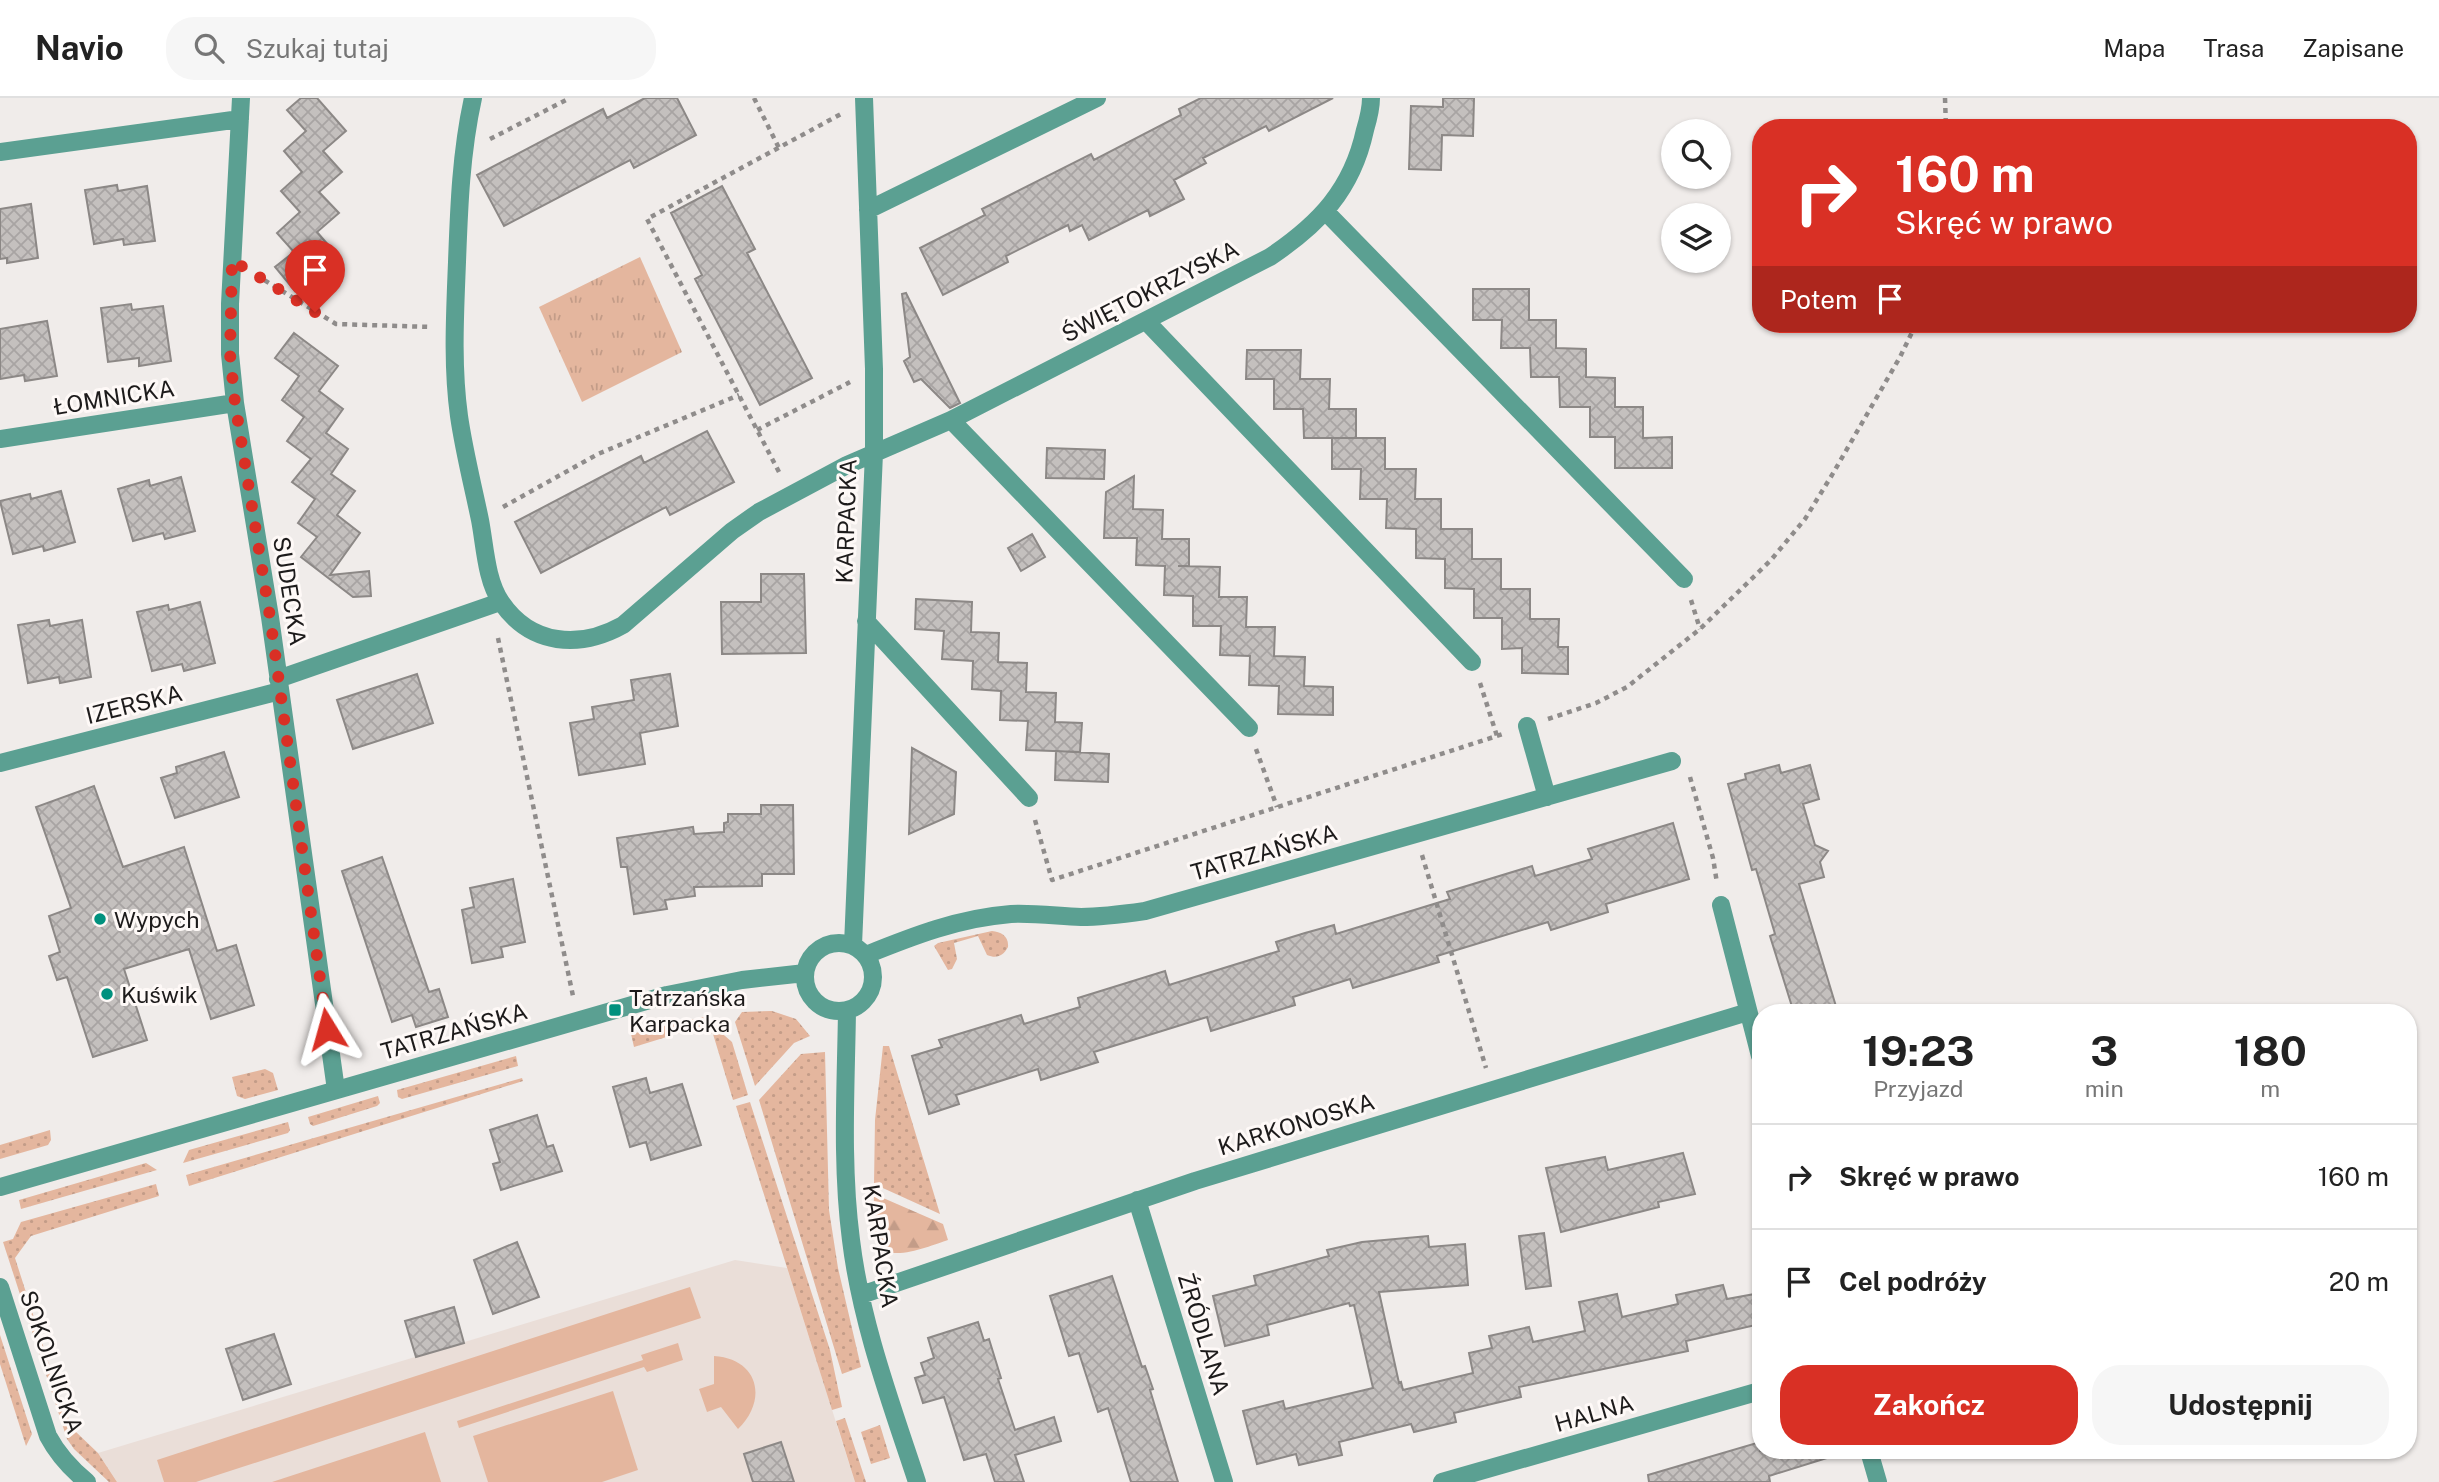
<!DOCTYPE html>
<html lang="pl">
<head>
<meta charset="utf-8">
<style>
	:root { --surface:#fff; --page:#f6f6f6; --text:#222; --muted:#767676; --line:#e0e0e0; --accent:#d93025 }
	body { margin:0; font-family:"Public Sans",sans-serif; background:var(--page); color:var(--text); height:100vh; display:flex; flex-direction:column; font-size:26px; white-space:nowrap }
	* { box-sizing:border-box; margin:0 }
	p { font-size:23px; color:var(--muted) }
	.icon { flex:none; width:38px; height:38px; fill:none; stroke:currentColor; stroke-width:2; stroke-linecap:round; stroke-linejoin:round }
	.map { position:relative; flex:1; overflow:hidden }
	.sheet { position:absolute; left:1752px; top:906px; width:665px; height:455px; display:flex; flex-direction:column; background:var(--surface); border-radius:28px; box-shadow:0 2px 5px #0004 }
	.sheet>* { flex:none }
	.banner { position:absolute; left:1752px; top:21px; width:665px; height:214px; border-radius:28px; box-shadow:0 2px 5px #0004; background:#d93025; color:#fff; overflow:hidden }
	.buttons { position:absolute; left:1661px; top:21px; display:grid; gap:14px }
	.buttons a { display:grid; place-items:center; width:70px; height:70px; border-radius:50%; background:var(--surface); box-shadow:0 2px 5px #0004; font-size:35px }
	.pin { position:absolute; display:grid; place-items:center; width:60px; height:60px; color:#fff; margin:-72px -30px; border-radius:50% 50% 50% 0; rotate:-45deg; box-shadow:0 0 7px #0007 }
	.pin .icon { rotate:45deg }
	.me { position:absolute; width:77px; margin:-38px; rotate:352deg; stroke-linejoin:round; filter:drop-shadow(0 0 5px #0008) }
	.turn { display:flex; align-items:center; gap:24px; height:147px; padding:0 28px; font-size:32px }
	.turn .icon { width:91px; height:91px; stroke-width:2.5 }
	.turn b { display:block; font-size:49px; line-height:60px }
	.then { display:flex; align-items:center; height:66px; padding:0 28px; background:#0003; gap:14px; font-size:26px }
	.eta { display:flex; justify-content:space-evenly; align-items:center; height:119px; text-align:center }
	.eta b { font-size:42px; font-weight:700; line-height:49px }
	.action { display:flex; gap:14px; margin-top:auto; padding:14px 28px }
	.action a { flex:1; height:80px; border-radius:28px; background:var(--accent); color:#fff; font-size:28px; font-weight:700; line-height:80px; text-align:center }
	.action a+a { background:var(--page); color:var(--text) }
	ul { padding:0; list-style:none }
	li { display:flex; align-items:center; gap:21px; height:105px; padding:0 28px; border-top:2px solid var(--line) }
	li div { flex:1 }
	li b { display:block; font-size:26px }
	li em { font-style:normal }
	header { display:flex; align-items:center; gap:42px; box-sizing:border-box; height:98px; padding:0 35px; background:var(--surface); border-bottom:2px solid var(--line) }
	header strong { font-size:33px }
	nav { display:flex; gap:38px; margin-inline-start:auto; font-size:24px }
	.search { width:490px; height:63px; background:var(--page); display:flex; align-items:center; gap:18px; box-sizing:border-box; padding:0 24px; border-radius:28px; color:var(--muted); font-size:26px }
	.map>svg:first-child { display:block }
	.built { fill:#eaded8 }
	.grass { fill:url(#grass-dots) }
	.forest { fill:url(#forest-firs) }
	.park { fill:url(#park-tufts) }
	.pitch { fill:#e4b69e }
	.building { fill:url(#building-cross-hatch); stroke:#8c8886; stroke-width:2 }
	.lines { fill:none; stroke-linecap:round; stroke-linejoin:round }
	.path { stroke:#8f8c8b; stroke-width:4.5; stroke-dasharray:5 5; stroke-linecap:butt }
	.minor { stroke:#5ba092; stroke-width:18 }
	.route { stroke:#d93025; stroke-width:12; stroke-dasharray:0 21.6 }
	.poi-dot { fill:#00917e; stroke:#fef9f7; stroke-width:2.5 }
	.labels { text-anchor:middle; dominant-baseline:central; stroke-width:6; stroke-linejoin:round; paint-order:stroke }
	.street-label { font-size:23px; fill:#1d1b1b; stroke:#fef9f7 }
	.poi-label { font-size:23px; fill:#1d1b1b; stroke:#fef9f7; text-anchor:start }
</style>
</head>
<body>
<header>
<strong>Navio</strong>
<div class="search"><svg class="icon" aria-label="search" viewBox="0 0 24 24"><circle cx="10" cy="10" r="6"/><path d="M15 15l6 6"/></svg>Szukaj tutaj</div>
<nav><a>Mapa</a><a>Trasa</a><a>Zapisane</a></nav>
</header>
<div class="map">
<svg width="2439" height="1384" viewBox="0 0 2439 1384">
	<defs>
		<pattern id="grass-dots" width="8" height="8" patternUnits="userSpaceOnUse" patternTransform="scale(1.75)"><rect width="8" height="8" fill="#e4b69e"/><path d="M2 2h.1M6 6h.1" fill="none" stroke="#c39c88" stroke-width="1.8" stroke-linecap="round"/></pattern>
		<pattern id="forest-firs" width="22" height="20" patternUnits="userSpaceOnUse" patternTransform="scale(1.75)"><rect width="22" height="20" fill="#e4b69e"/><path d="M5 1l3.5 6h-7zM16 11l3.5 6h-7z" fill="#c39c88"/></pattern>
		<pattern id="park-tufts" width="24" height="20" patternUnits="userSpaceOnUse" patternTransform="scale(1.75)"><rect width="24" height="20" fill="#e4b69e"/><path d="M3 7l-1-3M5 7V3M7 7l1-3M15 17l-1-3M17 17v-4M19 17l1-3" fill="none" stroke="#c39c88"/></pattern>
		<pattern id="building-cross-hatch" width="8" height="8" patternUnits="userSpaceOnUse" patternTransform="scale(1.75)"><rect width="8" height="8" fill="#c4c0be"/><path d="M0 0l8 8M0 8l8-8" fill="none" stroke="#a8a4a3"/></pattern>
	</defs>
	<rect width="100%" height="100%" fill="#f0ecea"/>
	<!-- built -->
	<path class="built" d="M 735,1162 L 787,1170 L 855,1384 L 117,1384 L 98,1355 Z"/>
	<!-- grass -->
	<path class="grass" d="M 992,833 C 1001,834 1009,838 1008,849 C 1003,858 997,861 987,857 L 978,838 L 954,845 L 957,861 L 952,871 L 948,872 L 934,848 L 938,845 Z
		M 772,913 L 796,921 L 810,938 L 794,945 L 755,988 L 735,924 L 742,914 Z
		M 703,919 L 732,944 L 748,997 L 733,1002 L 713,936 L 699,929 L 634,949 L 631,936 Z
		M 883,948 L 889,948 L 940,1116 L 874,1086 L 875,1022 Z
		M 825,954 L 829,1112 L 838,1170 L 861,1269 L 842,1276 L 759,1002 L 801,956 Z
		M 516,958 L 518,968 L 402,1001 L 398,999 L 397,992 Z
		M 265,971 L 273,975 L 278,992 L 245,1001 L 237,998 L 232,979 Z
		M 522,980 L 523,983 L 189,1088 L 186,1077 Z
		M 378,998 L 380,1005 L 377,1008 L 313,1028 L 310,1026 L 308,1019 Z
		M 750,1004 L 830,1252 L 842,1309 L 832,1312 L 736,1008 Z
		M 288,1024 L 290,1032 L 288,1035 L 183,1065 L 189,1052 Z
		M 50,1032 L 51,1042 L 48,1047 L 0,1061 L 0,1047 Z
		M 146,1065 L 157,1072 L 21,1111 L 19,1102 Z
		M 156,1086 L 159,1098 L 31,1138 L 15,1160 L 63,1310 L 76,1334 L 98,1355 L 117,1384 L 109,1384 L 74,1351 L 67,1341 L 3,1144 L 13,1141 L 21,1124 Z
		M 0,1237 L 32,1336 L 26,1348 L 0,1266 Z
		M 845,1320 L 866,1384 L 855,1384 L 836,1323 Z
		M 880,1327 L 890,1360 L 871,1366 L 861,1334 Z"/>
	<!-- forest -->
	<path class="forest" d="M 874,1096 L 943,1126 L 948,1142 C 932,1147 887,1167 877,1145 C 871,1131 874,1111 874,1096 Z"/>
	<!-- park -->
	<path class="park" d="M 640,159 L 682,254 L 582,304 L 539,209 Z"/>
	<!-- pitch -->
	<path class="pitch" d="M 690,1189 L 701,1220 L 196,1384 L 164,1384 L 157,1362 Z
		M 678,1245 L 683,1262 L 647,1274 L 644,1269 L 459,1330 L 457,1323 L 643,1262 L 641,1257 Z
		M 714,1258 C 759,1261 768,1302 738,1331 L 721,1309 L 707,1314 L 699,1291 L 714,1286 Z
		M 613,1293 L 638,1372 L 602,1384 L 488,1384 L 473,1338 Z
		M 425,1334 L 441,1384 L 272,1384 Z"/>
	<!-- building -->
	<path class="building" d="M 301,0 L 317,0 L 346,33 L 323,53 L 342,74 L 319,94 L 339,115 L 317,134 L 336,156 L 295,193 L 275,169 L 294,154 L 277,135 L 300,114 L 281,93 L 302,74 L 284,53 L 306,33 L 287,12 Z
		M 645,0 L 677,0 L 696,37 L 634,70 L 630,62 L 504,128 L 477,77 L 603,11 L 607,20 Z
		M 1201,0 L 1333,0 L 1269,33 L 1266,28 L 1203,60 L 1206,65 L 1174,82 L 1184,101 L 1150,118 L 1148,112 L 1089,142 L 1082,127 L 1070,133 L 1068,127 L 1006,158 L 1008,164 L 943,197 L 920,150 L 985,117 L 982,111 L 1014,95 L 1091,56 L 1094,62 L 1181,17 L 1179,11 Z
		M 1443,0 L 1474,0 L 1473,38 L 1442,37 L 1441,72 L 1409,71 L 1411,8 L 1443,9 Z
		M 117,87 L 118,93 L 147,88 L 155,143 L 124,147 L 123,141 L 94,146 L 85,92 Z
		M 722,88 L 755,151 L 747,155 L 812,280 L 760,307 L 695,181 L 702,177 L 671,115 Z
		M 31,106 L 38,160 L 7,165 L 7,160 L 0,161 L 0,111 Z
		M 1473,191 L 1529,191 L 1529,222 L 1556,222 L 1556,250 L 1586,251 L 1586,279 L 1615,280 L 1615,309 L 1643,309 L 1643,340 L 1672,339 L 1672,370 L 1615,370 L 1615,339 L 1590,339 L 1590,309 L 1560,309 L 1559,279 L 1531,279 L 1530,250 L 1501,250 L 1502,222 L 1473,222 Z
		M 906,195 L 960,305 L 950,310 L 921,281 L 914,284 L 904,263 L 910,259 L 902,196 Z
		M 131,206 L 132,212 L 163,208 L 171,263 L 139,268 L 139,260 L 108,264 L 101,210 Z
		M 47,223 L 57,278 L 25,283 L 24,277 L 0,281 L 0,231 Z
		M 294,235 L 338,268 L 319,293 L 343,311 L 326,335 L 348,351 L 331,376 L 355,393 L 337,417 L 360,435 L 330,477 L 369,473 L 371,498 L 353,499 L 301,459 L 317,439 L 298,425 L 315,401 L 292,384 L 311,361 L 287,343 L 304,319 L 282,302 L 299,278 L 275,260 Z
		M 1247,252 L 1301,252 L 1300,281 L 1330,281 L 1329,311 L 1356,311 L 1356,340 L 1304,340 L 1303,311 L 1274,311 L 1274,281 L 1246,281 Z
		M 707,333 L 734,384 L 670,417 L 666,409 L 541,475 L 515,424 L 641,358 L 644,365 Z
		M 1332,340 L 1385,340 L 1385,371 L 1416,371 L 1415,401 L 1441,401 L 1441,431 L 1472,431 L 1472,461 L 1501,461 L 1501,491 L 1530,491 L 1530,521 L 1559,521 L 1558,549 L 1568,549 L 1568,576 L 1522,575 L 1522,550 L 1502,551 L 1502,520 L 1474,520 L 1474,491 L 1445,490 L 1445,461 L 1416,460 L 1416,431 L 1386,430 L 1387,401 L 1360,401 L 1361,371 L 1332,371 Z
		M 1047,350 L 1105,352 L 1104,381 L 1046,380 Z
		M 1134,378 L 1133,411 L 1163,412 L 1162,441 L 1189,441 L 1189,468 L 1178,468 L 1220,469 L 1219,499 L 1247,499 L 1246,529 L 1275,529 L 1274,558 L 1305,559 L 1304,588 L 1333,589 L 1333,617 L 1278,616 L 1279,588 L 1249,587 L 1250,558 L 1220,557 L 1221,528 L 1193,528 L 1193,498 L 1164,497 L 1165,468 L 1136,467 L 1137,440 L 1104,440 L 1106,394 Z
		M 181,379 L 195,433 L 165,441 L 163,435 L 133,443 L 118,391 L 149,382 L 150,388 Z
		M 61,393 L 75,444 L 44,453 L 43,448 L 13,456 L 0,403 L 30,396 L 31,401 Z
		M 1032,436 L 1045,459 L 1021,473 L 1008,450 Z
		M 761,476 L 804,476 L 806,555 L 722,556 L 721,504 L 761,504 Z
		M 916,501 L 972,504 L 971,534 L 999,535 L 998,564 L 1027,565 L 1026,594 L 1056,595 L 1055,624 L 1082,625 L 1080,654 L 1026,652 L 1028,623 L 1000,622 L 1001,593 L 972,591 L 973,563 L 942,561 L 944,533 L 915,531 Z
		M 200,504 L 215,565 L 184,573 L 182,566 L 152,573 L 137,514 L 168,507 L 169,512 Z
		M 49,522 L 50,528 L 82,522 L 91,579 L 60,585 L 59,579 L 28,585 L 18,527 Z
		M 417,576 L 433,625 L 353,651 L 337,602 Z
		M 670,576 L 678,628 L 640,635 L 645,666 L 579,677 L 570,625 L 594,621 L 592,609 L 634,602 L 631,582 Z
		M 912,650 L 956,674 L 954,716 L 909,736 Z
		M 1056,653 L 1109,656 L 1108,684 L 1055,682 Z
		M 224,654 L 239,699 L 175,720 L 161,680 L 177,675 L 176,669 Z
		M 1779,667 L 1781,675 L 1810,667 L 1819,701 L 1803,706 L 1815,747 L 1828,753 L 1820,764 L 1824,779 L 1799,786 L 1838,915 L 1794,915 L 1770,838 L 1775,836 L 1756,771 L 1752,772 L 1728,686 L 1746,681 L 1745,676 Z
		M 94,688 L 123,769 L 184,749 L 217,853 L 236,847 L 254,907 L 211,921 L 189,851 L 124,871 L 147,942 L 93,959 L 67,879 L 57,882 L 49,858 L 60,854 L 49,818 L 71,810 L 36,709 Z
		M 761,707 L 793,707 L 794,776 L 762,776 L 762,788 L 694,789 L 695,798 L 665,802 L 667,811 L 634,816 L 627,769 L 621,769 L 617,740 L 693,729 L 694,736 L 724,734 L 724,725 L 728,724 L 728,716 L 761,716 Z
		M 1673,725 L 1689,781 L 1606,806 L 1608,814 L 1551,832 L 1548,824 L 1437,858 L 1439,864 L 1353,890 L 1350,881 L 1293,899 L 1295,907 L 1211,933 L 1207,919 L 1094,954 L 1098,964 L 1041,982 L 1038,971 L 956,997 L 959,1006 L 929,1016 L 912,958 L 942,949 L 939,942 L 1021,917 L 1024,926 L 1080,909 L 1078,900 L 1165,873 L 1169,887 L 1279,853 L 1276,844 L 1305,835 L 1334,827 L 1336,836 L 1450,801 L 1447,794 L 1532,768 L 1535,778 L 1592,761 L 1588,751 Z
		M 382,759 L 429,894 L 439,891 L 448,919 L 416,929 L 412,917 L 392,924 L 342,773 Z
		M 513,781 L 525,844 L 501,849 L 503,859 L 472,865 L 462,812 L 474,809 L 470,790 Z
		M 646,980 L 650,995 L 682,986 L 701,1047 L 651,1062 L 646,1044 L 630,1049 L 613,989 Z
		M 537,1017 L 547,1049 L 553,1047 L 562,1073 L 501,1092 L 493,1066 L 500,1064 L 490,1032 Z
		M 1683,1055 L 1695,1096 L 1658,1104 L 1659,1109 L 1561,1134 L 1546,1070 L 1605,1059 L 1608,1072 Z
		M 1544,1135 L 1551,1188 L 1526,1191 L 1519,1138 Z
		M 1428,1138 L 1429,1149 L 1465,1146 L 1468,1187 L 1379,1194 L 1399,1285 L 1401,1284 L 1403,1292 L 1473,1275 L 1469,1255 L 1492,1250 L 1489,1238 L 1529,1229 L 1533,1244 L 1585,1233 L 1579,1204 L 1617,1196 L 1622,1219 L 1678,1206 L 1676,1197 L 1723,1187 L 1727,1201 L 1760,1195 L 1760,1226 L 1686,1243 L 1688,1253 L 1519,1289 L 1521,1299 L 1454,1315 L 1456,1324 L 1414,1334 L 1411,1326 L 1339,1344 L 1342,1357 L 1299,1367 L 1296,1356 L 1257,1366 L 1243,1313 L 1283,1303 L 1285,1311 L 1373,1290 L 1354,1207 L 1350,1208 L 1349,1205 L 1267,1227 L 1269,1237 L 1225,1248 L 1213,1198 L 1256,1187 L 1254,1178 L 1329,1158 L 1327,1152 L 1362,1144 Z
		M 517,1144 L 539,1199 L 493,1216 L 474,1162 Z
		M 1112,1178 L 1142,1269 L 1145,1268 L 1153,1291 L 1150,1292 L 1178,1384 L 1131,1384 L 1108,1310 L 1098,1314 L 1079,1255 L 1069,1258 L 1050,1198 Z
		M 454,1209 L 464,1245 L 416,1259 L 405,1223 Z
		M 978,1224 L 984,1243 L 989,1241 L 1001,1280 L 998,1281 L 1015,1332 L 1054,1319 L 1061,1343 L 1015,1357 L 1024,1384 L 995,1384 L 986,1356 L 964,1362 L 944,1299 L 923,1305 L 915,1280 L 925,1277 L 921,1265 L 934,1260 L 928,1240 Z
		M 274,1236 L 291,1286 L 243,1302 L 226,1251 Z
		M 781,1344 L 794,1384 L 753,1384 L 744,1356 Z
		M 1760,1344 L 1760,1353 L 1829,1353 L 1830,1359 L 1769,1378 L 1770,1384 L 1649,1384 L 1648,1377 Z"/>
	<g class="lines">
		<!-- path -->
		<path class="path" d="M 754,0 L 779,50
			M 1945,0 L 1946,30
			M 490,41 L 570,0
			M 256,177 L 336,226 L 432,229
			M 757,332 L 850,284
			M 779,374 L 647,121 L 841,16
			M 503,409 L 598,356 L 739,297
			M 1691,502 L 1700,531
			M 498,540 L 573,898
			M 1480,585 L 1497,638
			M 1548,621 L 1596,605 L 1627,589 L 1700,531 L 1771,462 L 1805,421 L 1832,377 L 1900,259 L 1916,226
			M 1256,651 L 1277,709
			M 1690,679 L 1713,760 L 1717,785
			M 1035,722 L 1052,782 L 1503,636
			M 1422,757 L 1486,970"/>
		<!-- minor -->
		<path class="minor" d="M 241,0 L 230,206 L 230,256 L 235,305 L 270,519 L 336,992
			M 473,0 C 461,54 459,109 457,164 C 455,216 452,267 459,318 C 464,353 473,388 480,422 C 485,448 486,482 501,504 C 531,548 580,551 623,527 L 732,433 L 759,414 L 847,367 L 951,322 L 1270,159 C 1319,126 1352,92 1365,32 C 1368,22 1371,11 1371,0
			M 0,54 L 240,21
			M 868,112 L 1097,0
			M 1326,114 L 1684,481
			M 1146,223 L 1472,564
			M 951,322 L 1249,630
			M 0,341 L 235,305
			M 866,523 L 1029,700
			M 278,581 L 500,504
			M 1527,628 L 1547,699
			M 0,665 L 280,593
			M 1721,807 L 1760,958
			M805 879a34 34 0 1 1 68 0a34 34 0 1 1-68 0Z
			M 853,847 L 874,355 L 874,271 L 864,0
			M 866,857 C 913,838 959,820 1011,816 C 1034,815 1057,818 1081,819 C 1103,819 1124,816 1145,813 L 1672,663
			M 847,912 C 846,988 841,1066 851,1142 C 861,1225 891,1305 917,1384
			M 0,1089 L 667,897 L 742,882 L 805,875
			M 1137,1102 L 1224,1384
			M 0,1189 L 48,1338 C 58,1357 70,1370 87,1384
			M 861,1197 L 1195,1083 L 1748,914
			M 1869,1353 L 1878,1384
			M 1442,1384 L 1760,1293"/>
	</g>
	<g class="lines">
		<!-- route -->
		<path class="route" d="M 315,214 L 232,162 L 230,256 L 235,305 L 270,519 L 327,931"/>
	</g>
	<!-- markers -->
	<g class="poi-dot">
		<circle cx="100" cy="821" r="7"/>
		<circle cx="107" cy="896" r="7"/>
		<rect x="608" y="905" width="14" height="14" rx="3.5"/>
	</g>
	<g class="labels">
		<!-- street labels -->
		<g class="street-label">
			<text transform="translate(1150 193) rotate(-27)">ŚWIĘTOKRZYSKA</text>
			<text transform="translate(114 299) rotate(-9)">ŁOMNICKA</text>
			<text transform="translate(846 423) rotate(-88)">KARPACKA</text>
			<text transform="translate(290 493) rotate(81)">SUDECKA</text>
			<text transform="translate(134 606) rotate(-14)">IZERSKA</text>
			<text transform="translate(1264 754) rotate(-16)">TATRZAŃSKA</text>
			<text transform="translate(454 933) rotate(-16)">TATRZAŃSKA</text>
			<text transform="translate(1296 1026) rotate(-17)">KARKONOSKA</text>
			<text transform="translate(881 1148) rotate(81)">KARPACKA</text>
			<text transform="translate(1204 1236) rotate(73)">ŹRÓDLANA</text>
			<text transform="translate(52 1264) rotate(71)">SOKOLNICKA</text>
			<text transform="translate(1594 1315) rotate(-16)">HALNA</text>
		</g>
		<!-- poi labels -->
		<g class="poi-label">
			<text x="114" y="821">Wypych</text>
			<text x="121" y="896">Kuświk</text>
			<text x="629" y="899">Tatrzańska<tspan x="629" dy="26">Karpacka</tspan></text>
		</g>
	</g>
</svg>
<div class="buttons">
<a><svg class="icon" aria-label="search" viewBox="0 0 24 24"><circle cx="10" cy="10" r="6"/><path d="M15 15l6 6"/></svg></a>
<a><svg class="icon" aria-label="layers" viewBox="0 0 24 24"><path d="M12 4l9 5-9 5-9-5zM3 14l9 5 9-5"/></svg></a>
</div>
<div class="pin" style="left:315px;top:214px;background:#d93025"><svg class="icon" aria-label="arrive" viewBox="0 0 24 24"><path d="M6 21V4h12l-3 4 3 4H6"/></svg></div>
<svg class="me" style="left:327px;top:931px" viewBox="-20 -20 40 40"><path d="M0-17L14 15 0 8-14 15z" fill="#d93025" stroke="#fff" stroke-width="4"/></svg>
<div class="banner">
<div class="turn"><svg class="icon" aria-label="right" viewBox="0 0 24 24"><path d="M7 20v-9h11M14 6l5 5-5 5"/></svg><div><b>160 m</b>Skręć w prawo</div></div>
<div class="then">Potem<svg class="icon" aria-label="arrive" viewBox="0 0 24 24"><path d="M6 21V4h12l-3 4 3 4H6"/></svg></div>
</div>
<section class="sheet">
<div class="eta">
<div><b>19:23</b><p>Przyjazd</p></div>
<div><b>3</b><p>min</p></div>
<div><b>180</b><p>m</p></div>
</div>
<ul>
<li><svg class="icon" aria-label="right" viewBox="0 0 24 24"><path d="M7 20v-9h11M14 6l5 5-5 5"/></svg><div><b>Skręć w prawo</b></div><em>160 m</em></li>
<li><svg class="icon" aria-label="arrive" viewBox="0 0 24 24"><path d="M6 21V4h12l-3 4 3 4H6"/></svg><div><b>Cel podróży</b></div><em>20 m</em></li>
</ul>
<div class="action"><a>Zakończ</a><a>Udostępnij</a></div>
</section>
</div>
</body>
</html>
